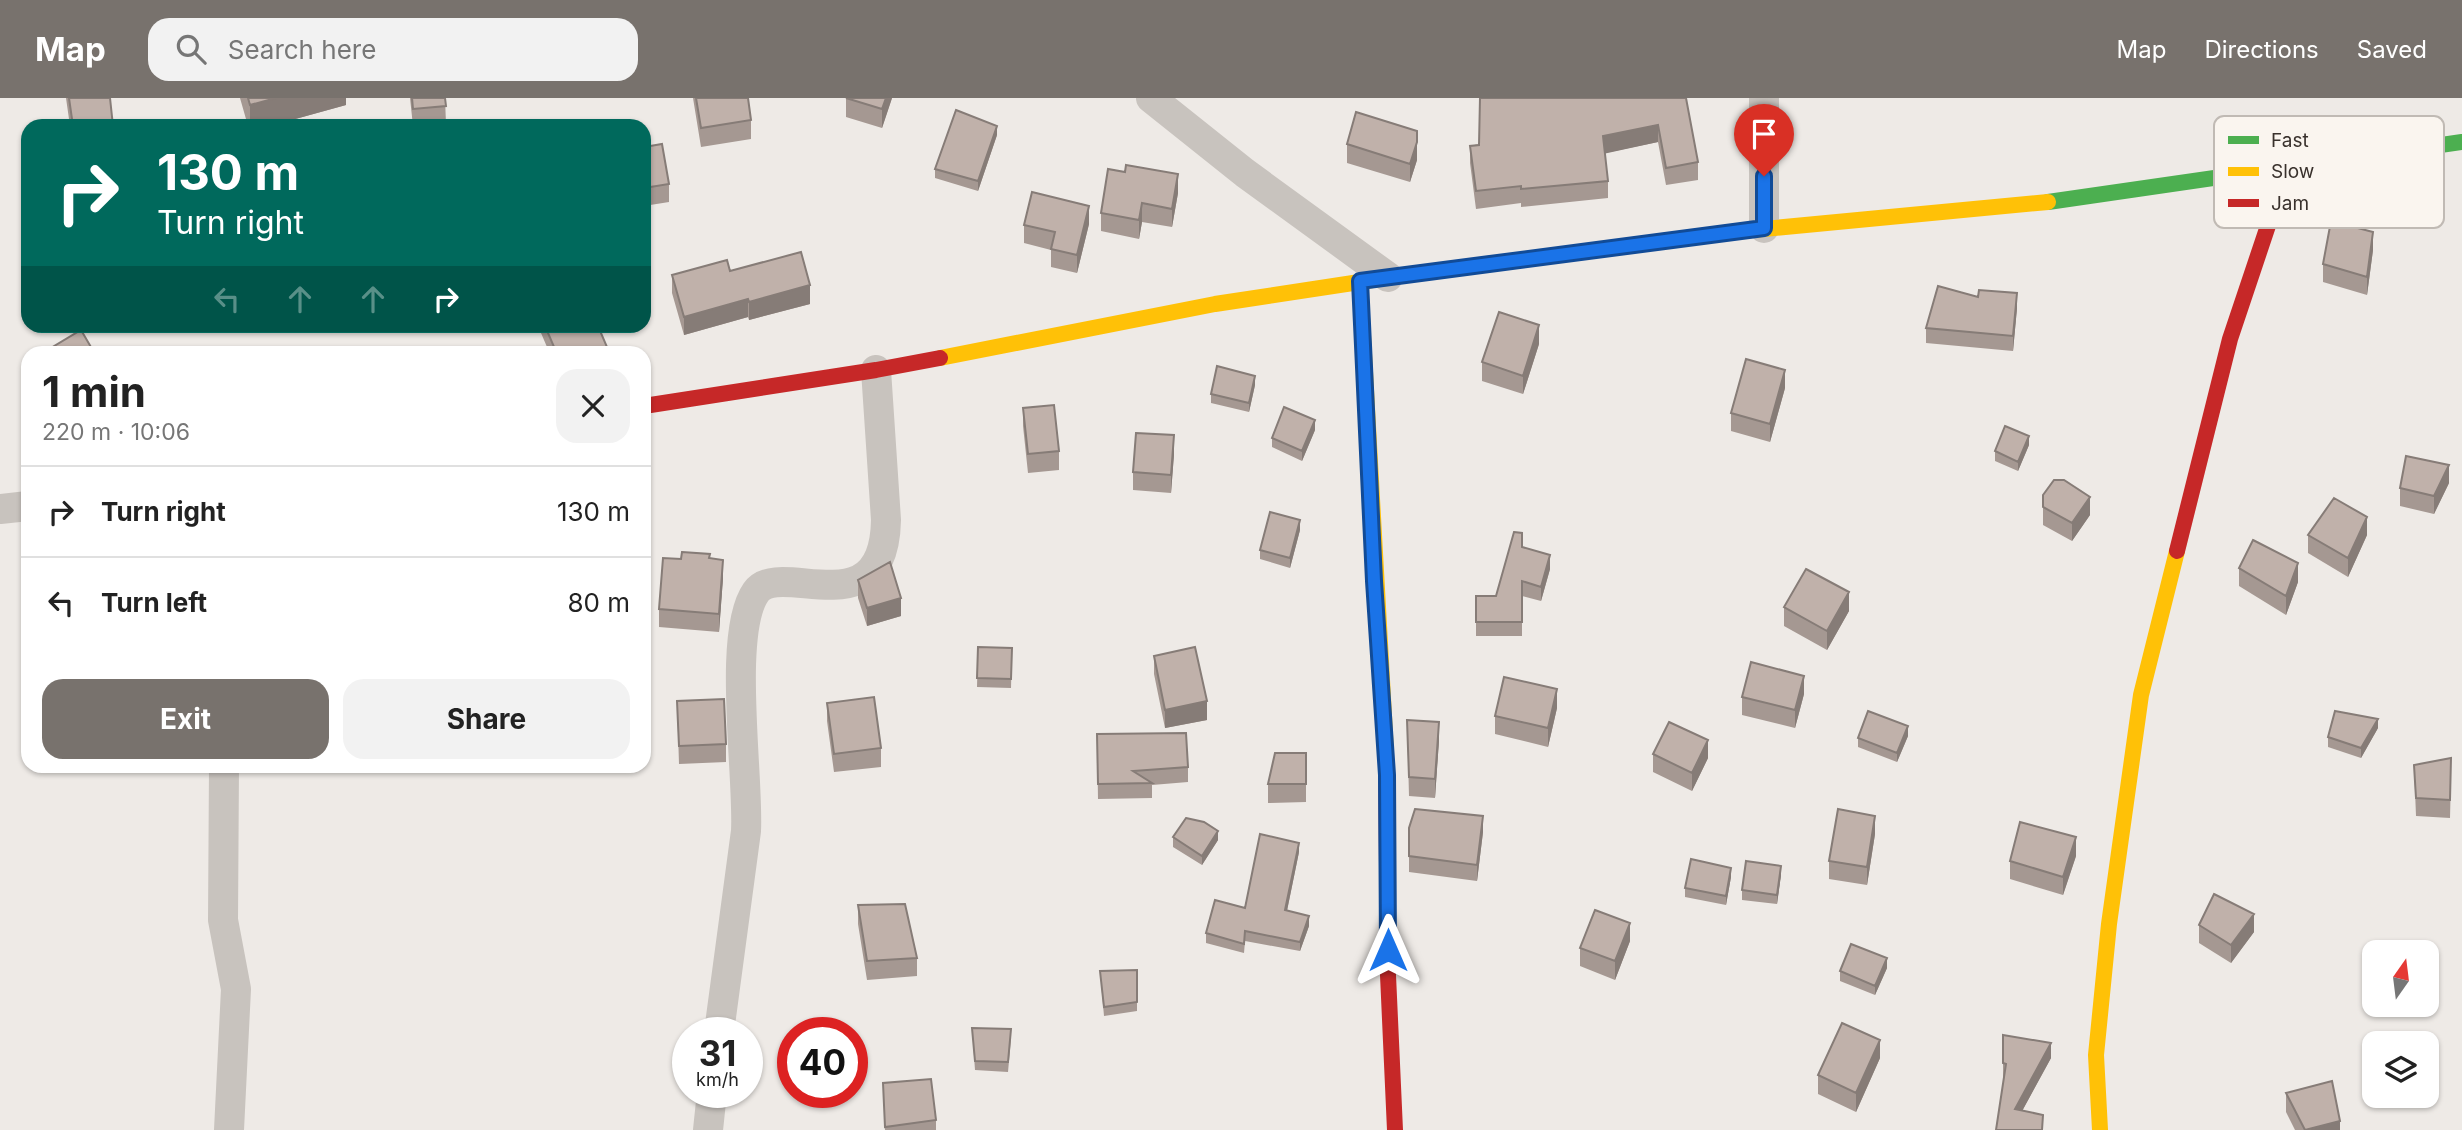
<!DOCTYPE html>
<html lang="en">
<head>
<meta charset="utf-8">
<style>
	:root { --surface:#fff; --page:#f2f2f2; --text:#222; --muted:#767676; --line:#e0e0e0; --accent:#78726d }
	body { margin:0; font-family:Inter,sans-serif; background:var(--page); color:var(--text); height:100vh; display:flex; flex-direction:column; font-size:26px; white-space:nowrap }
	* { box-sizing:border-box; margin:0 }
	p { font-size:23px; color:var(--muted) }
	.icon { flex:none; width:38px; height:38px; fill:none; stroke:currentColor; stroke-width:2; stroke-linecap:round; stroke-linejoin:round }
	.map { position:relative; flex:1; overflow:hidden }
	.panel { position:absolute; left:21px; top:248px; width:630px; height:427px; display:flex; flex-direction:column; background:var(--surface); border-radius:21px; box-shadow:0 2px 5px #0004 }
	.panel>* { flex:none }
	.guide { position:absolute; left:21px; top:21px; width:630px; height:214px; border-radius:21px; box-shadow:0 2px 5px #0004; background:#00695c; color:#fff; overflow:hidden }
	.needle { width:46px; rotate:14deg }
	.tools { position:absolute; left:2362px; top:842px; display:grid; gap:14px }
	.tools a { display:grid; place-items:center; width:77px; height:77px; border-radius:14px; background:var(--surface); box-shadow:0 2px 5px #0004; font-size:35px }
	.speed { position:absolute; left:672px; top:919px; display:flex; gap:14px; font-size:35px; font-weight:700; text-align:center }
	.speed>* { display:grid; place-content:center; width:91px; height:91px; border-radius:50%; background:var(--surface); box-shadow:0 2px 5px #0004; line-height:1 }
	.speed small { font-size:18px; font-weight:400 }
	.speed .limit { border:10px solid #d22; background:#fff; color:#111 }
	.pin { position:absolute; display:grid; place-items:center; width:60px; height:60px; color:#fff; margin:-72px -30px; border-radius:50% 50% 50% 0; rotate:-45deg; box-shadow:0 0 7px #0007 }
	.pin .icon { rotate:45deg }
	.me { position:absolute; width:77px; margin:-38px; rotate:0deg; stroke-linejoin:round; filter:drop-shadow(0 0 5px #0008) }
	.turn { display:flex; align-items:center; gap:24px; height:147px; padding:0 21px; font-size:32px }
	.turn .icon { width:91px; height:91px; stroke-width:2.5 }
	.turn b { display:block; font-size:49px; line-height:60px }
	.lanes { display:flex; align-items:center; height:66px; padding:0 21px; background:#0003; justify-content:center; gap:35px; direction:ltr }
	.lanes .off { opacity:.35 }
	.round { display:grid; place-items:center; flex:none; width:74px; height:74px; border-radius:21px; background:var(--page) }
	.head { display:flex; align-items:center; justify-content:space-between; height:119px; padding:0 21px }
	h1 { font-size:42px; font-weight:700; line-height:52px }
	.cta { display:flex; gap:14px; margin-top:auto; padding:14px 21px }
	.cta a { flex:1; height:80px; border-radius:21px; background:var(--accent); color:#fff; font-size:28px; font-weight:700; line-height:80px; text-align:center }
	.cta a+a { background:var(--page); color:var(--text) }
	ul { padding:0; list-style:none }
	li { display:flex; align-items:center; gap:21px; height:91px; padding:0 21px; border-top:2px solid var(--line) }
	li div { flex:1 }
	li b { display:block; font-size:26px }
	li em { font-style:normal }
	header { display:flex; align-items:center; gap:42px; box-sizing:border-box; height:98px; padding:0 35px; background:var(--accent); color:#fff }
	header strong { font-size:33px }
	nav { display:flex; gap:38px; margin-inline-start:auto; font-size:24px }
	.search { width:490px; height:63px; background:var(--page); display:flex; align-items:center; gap:18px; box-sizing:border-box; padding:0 24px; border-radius:21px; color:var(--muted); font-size:26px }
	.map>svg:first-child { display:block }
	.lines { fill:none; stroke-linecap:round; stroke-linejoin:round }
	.street { stroke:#c8c3be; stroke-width:30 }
	.fast { stroke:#4caf50; stroke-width:16 }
	.slow { stroke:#ffc107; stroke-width:16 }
	.jam { stroke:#c62828; stroke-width:16 }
	.wall { fill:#a59892 }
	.shaded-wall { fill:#867c77 }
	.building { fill:#c0b1aa; stroke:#867c77; stroke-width:2 }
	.route-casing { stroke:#114b97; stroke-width:18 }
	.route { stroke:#1a73e8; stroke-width:12 }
	.key { fill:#faf5ef; stroke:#c0bab4; stroke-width:2 }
	.key-label { font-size:19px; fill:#39312c }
</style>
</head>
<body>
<header>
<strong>Map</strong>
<div class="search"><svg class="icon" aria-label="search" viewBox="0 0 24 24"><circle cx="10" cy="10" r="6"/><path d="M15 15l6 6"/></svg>Search here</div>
<nav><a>Map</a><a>Directions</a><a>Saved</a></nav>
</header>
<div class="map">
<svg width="2462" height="1032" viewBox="0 0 2462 1032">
	<rect width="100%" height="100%" fill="#eeeae6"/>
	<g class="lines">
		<!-- street -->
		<path class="street" d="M 1151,0 L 1245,75 L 1388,179
			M 1764,130 L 1764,0
			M 0,411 L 28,408
			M 224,668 L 223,822 L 236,891 L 229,1032
			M 719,934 L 746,733 C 749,679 727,535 756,494 C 780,460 884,533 886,422 L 876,272
			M 708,1032 L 712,994"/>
		<!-- fast -->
		<path class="fast" d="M 2048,104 L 2462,44"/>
		<!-- slow -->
		<path class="slow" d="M 1732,134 L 2048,104
			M 1360,183 L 1386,654
			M 940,260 L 1215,206 L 1399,178
			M 2100,1032 L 2096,957 L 2109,826 L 2141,597 L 2177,453"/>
		<!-- jam -->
		<path class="jam" d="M 1399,178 L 1732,134
			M 644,308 L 876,272 L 940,260
			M 2177,453 L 2230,241 L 2288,68
			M 1386,654 L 1388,877 L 1395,1032"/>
	</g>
	<!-- wall -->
	<path class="wall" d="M 66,0 L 110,0 L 113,28 L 70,28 Z
		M 240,0 L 346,0 L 346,7 L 270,28 L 248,28 Z
		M 410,0 L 445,0 L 446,26 L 413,28 Z
		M 693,0 L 748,0 L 751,22 L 751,41 L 701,49 Z
		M 846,0 L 892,0 L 882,30 L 846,19 Z
		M 1686,0 L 1698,64 L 1698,82 L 1666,87 L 1658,44 L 1605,55 L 1608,83 L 1608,100 L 1521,109 L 1521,105 L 1476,111 L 1470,65 L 1470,48 Z
		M 997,37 L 978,93 L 935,80 L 935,71 Z
		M 1347,46 L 1417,62 L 1410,84 L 1347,65 Z
		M 644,49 L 669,86 L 669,104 L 644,108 Z
		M 1125,74 L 1178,95 L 1172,129 L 1142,124 L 1139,141 L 1101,133 L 1101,115 Z
		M 1089,126 L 1077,175 L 1051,169 L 1051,152 L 1024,145 L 1024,127 Z
		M 2373,152 L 2367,197 L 2323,184 L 2323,166 Z
		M 730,173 L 810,206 L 749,222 L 748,219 L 684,237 L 672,195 L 672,177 Z
		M 1978,199 L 2017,210 L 2013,253 L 1926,245 L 1926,230 Z
		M 538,228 L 598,228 L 607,256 L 550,256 Z
		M 1539,246 L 1523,296 L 1482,283 L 1482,264 Z
		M 1255,287 L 1249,314 L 1211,305 L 1211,296 Z
		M 1785,290 L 1770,344 L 1731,333 L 1731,315 Z
		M 1023,310 L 1059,353 L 1059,372 L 1028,375 L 1023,328 Z
		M 1315,332 L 1302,363 L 1272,349 L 1272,340 Z
		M 2029,347 L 2018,373 L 1995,363 L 1995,353 Z
		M 1174,356 L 1171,395 L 1133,392 L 1133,374 Z
		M 2449,385 L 2434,416 L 2400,408 L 2400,390 Z
		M 2043,397 L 2090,417 L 2072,443 L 2043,427 Z
		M 1300,432 L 1290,470 L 1260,461 L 1260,452 Z
		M 2308,437 L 2367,437 L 2348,479 L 2308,455 Z
		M 1522,449 L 1550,471 L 1541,503 L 1522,498 L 1522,538 L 1476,538 L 1476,498 L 1496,498 Z
		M 710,460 L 723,480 L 719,534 L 659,529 L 659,511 L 681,461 Z
		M 2239,470 L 2298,484 L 2286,517 L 2239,488 Z
		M 858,482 L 901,518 L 867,528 L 858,500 Z
		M 1784,509 L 1849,513 L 1827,552 L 1784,528 Z
		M 978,549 L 1012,550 L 1011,590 L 977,589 Z
		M 1154,558 L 1207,622 L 1165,630 L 1154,576 Z
		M 1804,596 L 1795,630 L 1742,617 L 1742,599 Z
		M 677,603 L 726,646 L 726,664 L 679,666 Z
		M 827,605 L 881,650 L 881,669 L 834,674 L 827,623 Z
		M 1557,610 L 1548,649 L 1495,636 L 1495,618 Z
		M 1407,622 L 1439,642 L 1435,700 L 1409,698 Z
		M 2378,630 L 2361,660 L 2328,649 L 2328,639 Z
		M 1097,636 L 1188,669 L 1188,684 L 1152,687 L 1152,700 L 1098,701 Z
		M 1908,638 L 1897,664 L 1858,649 L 1858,640 Z
		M 1306,655 L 1306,704 L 1268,705 L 1268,686 Z
		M 1653,656 L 1708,660 L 1692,693 L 1653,674 Z
		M 2414,667 L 2451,678 L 2450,720 L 2416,718 Z
		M 1409,730 L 1483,734 L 1477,783 L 1409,774 Z
		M 1875,736 L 1867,787 L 1829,781 L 1829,763 Z
		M 1173,739 L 1218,742 L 1202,767 L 1173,749 Z
		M 1299,754 L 1287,813 L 1309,828 L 1300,853 L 1245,843 L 1244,855 L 1206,845 L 1206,835 L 1245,810 Z
		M 2076,758 L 2063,797 L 2010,781 L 2010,763 Z
		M 1781,777 L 1777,806 L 1742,802 L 1742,792 Z
		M 1731,779 L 1726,807 L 1685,799 L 1685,790 Z
		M 858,807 L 917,860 L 917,878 L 867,882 L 858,826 Z
		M 2199,827 L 2254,834 L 2231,865 L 2199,845 Z
		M 1630,843 L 1615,882 L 1580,868 L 1580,850 Z
		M 1887,870 L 1875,897 L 1840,883 L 1840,873 Z
		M 1137,872 L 1137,913 L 1104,918 L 1100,873 Z
		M 972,930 L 1011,940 L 1008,974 L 975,972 Z
		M 2003,937 L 2051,960 L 2022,1013 L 1996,1032 L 2004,980 L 2003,980 Z
		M 1880,960 L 1856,1014 L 1818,996 L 1818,977 Z
		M 883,985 L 936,1022 L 936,1032 L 885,1032 Z
		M 2286,995 L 2340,1032 L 2295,1032 L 2286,1014 Z"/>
	<!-- shaded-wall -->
	<path class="shaded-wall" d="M 276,0 L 346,0 L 346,7 L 270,28 L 250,28 L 250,7 Z
		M 886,0 L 892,0 L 882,30 L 882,11 Z
		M 1658,27 L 1658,44 L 1603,56 L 1603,38 Z
		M 997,28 L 997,37 L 978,93 L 978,83 Z
		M 1417,44 L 1417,62 L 1410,84 L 1410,66 Z
		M 1178,76 L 1178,95 L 1172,129 L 1172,111 Z
		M 1142,105 L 1142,124 L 1139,141 L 1139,122 Z
		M 1089,108 L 1089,126 L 1077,175 L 1077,157 Z
		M 2373,134 L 2373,152 L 2367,197 L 2367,179 Z
		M 810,187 L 810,206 L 749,222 L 749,204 Z
		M 2017,195 L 2017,210 L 2013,253 L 2013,238 Z
		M 748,201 L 748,219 L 684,237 L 684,219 Z
		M 1539,227 L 1539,246 L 1523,296 L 1523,278 Z
		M 607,249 L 607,256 L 582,256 Z
		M 1785,272 L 1785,290 L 1770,344 L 1770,326 Z
		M 1255,278 L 1255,287 L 1249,314 L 1249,305 Z
		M 1315,322 L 1315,332 L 1302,363 L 1302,353 Z
		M 1174,337 L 1174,356 L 1171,395 L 1171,377 Z
		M 2029,338 L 2029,347 L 2018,373 L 2018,364 Z
		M 2449,367 L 2449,385 L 2434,416 L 2434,398 Z
		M 2090,399 L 2090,417 L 2072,443 L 2072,425 Z
		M 2367,419 L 2367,437 L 2348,479 L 2348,460 Z
		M 1300,422 L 1300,432 L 1290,470 L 1290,460 Z
		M 1550,457 L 1550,471 L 1541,503 L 1541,489 Z
		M 723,462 L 723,480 L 719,534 L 719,516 Z
		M 2298,465 L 2298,484 L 2286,517 L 2286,498 Z
		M 1849,494 L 1849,513 L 1827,552 L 1827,533 Z
		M 901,500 L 901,518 L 867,528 L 867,510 Z
		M 1804,578 L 1804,596 L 1795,630 L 1795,612 Z
		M 1557,591 L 1557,610 L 1548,649 L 1548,630 Z
		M 1207,603 L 1207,622 L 1165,630 L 1165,612 Z
		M 2378,621 L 2378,630 L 2361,660 L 2361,650 Z
		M 1439,624 L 1439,642 L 1435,700 L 1435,681 Z
		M 1908,628 L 1908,638 L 1897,664 L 1897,655 Z
		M 1708,642 L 1708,660 L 1692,693 L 1692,675 Z
		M 1483,718 L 1483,734 L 1477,783 L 1477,767 Z
		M 1875,718 L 1875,736 L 1867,787 L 1867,769 Z
		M 1218,733 L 1218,742 L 1202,767 L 1202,758 Z
		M 2076,739 L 2076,758 L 2063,797 L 2063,779 Z
		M 1299,745 L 1299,754 L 1285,822 L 1285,812 Z
		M 1781,768 L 1781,777 L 1777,806 L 1777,797 Z
		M 1731,770 L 1731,779 L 1726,807 L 1726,798 Z
		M 2254,816 L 2254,834 L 2231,865 L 2231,847 Z
		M 1309,818 L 1309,828 L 1300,853 L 1300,844 Z
		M 1630,825 L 1630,843 L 1615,882 L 1615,863 Z
		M 1887,860 L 1887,870 L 1875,897 L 1875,888 Z
		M 1880,942 L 1880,960 L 1856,1014 L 1856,995 Z
		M 2051,945 L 2051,960 L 2015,1026 L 2015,1011 Z
		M 2340,1023 L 2340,1032 L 2308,1032 Z"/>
	<!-- building -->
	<path class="building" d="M 69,0 L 110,0 L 113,28 L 73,28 Z
		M 248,0 L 276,0 L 250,7 Z
		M 412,0 L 445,0 L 446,8 L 413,11 Z
		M 696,0 L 748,0 L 751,22 L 701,30 Z
		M 846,0 L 886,0 L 882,11 Z
		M 1480,0 L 1686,0 L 1698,64 L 1666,70 L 1658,27 L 1603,38 L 1608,83 L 1521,91 L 1521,88 L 1476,93 L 1470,48 L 1479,47 Z
		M 956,12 L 997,28 L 978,83 L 935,71 Z
		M 1356,14 L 1417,33 L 1417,44 L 1410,66 L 1347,46 Z
		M 662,46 L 669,86 L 644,90 L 644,49 Z
		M 1126,67 L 1178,76 L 1172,111 L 1142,105 L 1139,122 L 1101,115 L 1108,71 L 1125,74 Z
		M 1032,94 L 1089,108 L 1077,157 L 1051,151 L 1055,134 L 1024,127 Z
		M 2331,123 L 2373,134 L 2367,179 L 2323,166 Z
		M 801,154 L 810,187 L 749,204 L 748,201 L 684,219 L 672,177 L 727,162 L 730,173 Z
		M 1938,188 L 1978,199 L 1979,192 L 2017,195 L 2013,238 L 1926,230 Z
		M 1499,214 L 1539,227 L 1523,278 L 1482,264 Z
		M 545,228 L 598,228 L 607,249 L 582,256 L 557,256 Z
		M 81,232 L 95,256 L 41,256 Z
		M 1746,261 L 1785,272 L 1770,326 L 1731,315 Z
		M 1217,268 L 1255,278 L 1249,305 L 1211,296 Z
		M 1054,307 L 1059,353 L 1028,356 L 1023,310 Z
		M 1284,309 L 1315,322 L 1302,353 L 1272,340 Z
		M 2005,328 L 2029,338 L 2018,364 L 1995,353 Z
		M 1136,335 L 1174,337 L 1171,377 L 1133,374 Z
		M 2406,358 L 2449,367 L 2434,398 L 2400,390 Z
		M 2054,382 L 2064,382 L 2090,399 L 2072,425 L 2043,409 L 2043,397 Z
		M 2334,400 L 2367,419 L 2348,460 L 2308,437 Z
		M 1270,414 L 1300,422 L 1290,460 L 1260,452 Z
		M 1514,434 L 1522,435 L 1522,449 L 1550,457 L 1541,489 L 1522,483 L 1522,524 L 1476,524 L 1476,498 L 1496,498 Z
		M 2253,442 L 2298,465 L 2286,498 L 2239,470 Z
		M 682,454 L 710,456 L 709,460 L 723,462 L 719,516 L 659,511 L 663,460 L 681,461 Z
		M 890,464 L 901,500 L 867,510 L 858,482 Z
		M 1806,471 L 1849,494 L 1827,533 L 1784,509 Z
		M 978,549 L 1012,550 L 1011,581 L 977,580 Z
		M 1195,549 L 1207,603 L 1165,612 L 1154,558 Z
		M 1751,564 L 1804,578 L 1795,612 L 1742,599 Z
		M 1504,579 L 1557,591 L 1548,630 L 1495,618 Z
		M 874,599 L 881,650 L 834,656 L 827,605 Z
		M 724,601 L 726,646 L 679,648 L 677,603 Z
		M 1868,613 L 1908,628 L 1897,655 L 1858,640 Z
		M 2335,613 L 2378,621 L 2361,650 L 2328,639 Z
		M 1407,622 L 1439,624 L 1435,681 L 1409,679 Z
		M 1669,624 L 1708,642 L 1692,675 L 1653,656 Z
		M 1186,635 L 1188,669 L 1133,673 L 1152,685 L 1098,686 L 1097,636 Z
		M 1275,655 L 1306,655 L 1306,686 L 1268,686 Z
		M 2451,660 L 2450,702 L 2416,700 L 2414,667 Z
		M 1415,711 L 1483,718 L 1477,767 L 1409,758 L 1409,730 Z
		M 1838,711 L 1875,718 L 1867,769 L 1829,763 Z
		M 1186,720 L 1204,724 L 1218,733 L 1202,758 L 1173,739 Z
		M 2020,724 L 2076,739 L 2063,779 L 2010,763 Z
		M 1260,736 L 1299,745 L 1285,812 L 1309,818 L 1300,844 L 1245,833 L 1244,846 L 1206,835 L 1215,802 L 1245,810 Z
		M 1691,761 L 1731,770 L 1726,798 L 1685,790 Z
		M 1746,763 L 1781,768 L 1777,797 L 1742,792 Z
		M 2214,796 L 2254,816 L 2231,847 L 2199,827 Z
		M 905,806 L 917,860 L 867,863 L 858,807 Z
		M 1595,812 L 1630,825 L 1615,863 L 1580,850 Z
		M 1851,846 L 1887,860 L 1875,888 L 1840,873 Z
		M 1137,872 L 1137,904 L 1104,909 L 1100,873 Z
		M 1842,925 L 1880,942 L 1856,995 L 1818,977 Z
		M 972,930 L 1011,931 L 1008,964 L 975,963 Z
		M 2003,937 L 2051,945 L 2015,1011 L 2043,1017 L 2042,1032 L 1996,1032 L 2006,966 L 2003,965 Z
		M 931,981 L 936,1022 L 885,1029 L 883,985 Z
		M 2332,983 L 2340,1023 L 2305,1032 L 2286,995 Z"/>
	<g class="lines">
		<defs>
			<path id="route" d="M 1388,852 L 1387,677 L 1374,483 L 1360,183 L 1764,130 L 1764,78"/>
		</defs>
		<!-- route casing -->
		<use href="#route" class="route-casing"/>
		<!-- route -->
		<use href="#route" class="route"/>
	</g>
	<!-- legend -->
	<rect x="2214" y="18" width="230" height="112" rx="10" class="key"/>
	<rect x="2228" y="38" width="31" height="8" fill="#4caf50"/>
	<rect x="2228" y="69" width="31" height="9" fill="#ffc107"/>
	<rect x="2228" y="101" width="31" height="8" fill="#c62828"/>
	<g class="key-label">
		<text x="2271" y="49">Fast</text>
		<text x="2271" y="80">Slow</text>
		<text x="2271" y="112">Jam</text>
	</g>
</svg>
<div class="tools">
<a><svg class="needle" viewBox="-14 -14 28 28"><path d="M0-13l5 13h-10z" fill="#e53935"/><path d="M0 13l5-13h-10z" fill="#767676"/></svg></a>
<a><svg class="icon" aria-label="layers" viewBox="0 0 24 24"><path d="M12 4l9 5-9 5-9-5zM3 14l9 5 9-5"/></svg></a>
</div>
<div class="speed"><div>31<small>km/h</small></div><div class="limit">40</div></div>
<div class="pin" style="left:1764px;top:78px;background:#d93025"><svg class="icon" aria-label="arrive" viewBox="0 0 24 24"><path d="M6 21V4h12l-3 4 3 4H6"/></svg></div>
<svg class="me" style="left:1388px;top:852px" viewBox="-20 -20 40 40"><path d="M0-17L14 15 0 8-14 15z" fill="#1a73e8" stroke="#fff" stroke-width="4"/></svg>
<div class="guide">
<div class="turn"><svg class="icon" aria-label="right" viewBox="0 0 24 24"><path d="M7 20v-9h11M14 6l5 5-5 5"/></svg><div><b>130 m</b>Turn right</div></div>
<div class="lanes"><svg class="icon off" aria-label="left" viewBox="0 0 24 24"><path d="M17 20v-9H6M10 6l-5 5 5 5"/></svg><svg class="icon off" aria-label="ahead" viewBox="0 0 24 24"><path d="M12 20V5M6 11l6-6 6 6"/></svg><svg class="icon off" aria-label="ahead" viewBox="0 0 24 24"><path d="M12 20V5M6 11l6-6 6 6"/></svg><svg class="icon" aria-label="right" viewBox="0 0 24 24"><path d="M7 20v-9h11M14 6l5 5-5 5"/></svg></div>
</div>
<section class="panel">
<div class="head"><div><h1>1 min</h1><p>220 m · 10:06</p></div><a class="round"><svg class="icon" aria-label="close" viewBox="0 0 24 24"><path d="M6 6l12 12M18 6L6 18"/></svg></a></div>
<ul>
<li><svg class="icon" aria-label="right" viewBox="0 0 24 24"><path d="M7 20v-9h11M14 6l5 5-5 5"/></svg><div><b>Turn right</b></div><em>130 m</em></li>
<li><svg class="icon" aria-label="left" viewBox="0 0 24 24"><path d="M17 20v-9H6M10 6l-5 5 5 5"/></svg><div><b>Turn left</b></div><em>80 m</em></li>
</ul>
<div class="cta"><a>Exit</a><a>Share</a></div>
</section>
</div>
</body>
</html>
